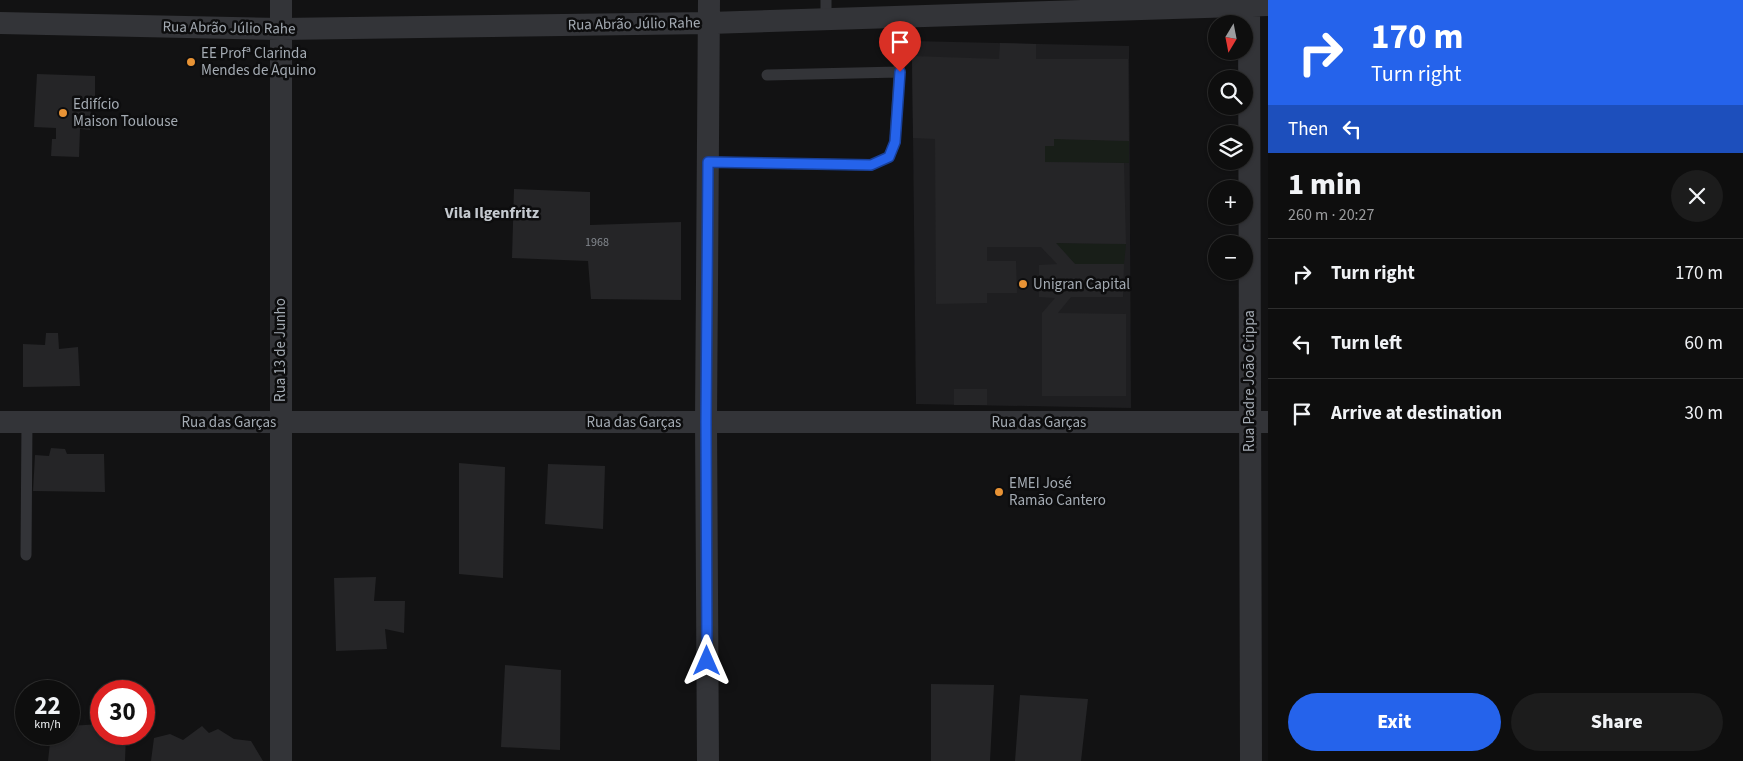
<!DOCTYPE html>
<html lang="en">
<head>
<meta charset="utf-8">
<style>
	:root { --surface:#0e0e0e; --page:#1c1c1c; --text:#f1f3f6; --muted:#9b9c9e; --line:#2e2e2e; --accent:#2563eb }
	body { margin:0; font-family:"Source Sans 3",sans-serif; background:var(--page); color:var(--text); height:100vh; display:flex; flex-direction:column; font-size:19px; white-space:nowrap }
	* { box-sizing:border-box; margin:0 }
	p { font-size:16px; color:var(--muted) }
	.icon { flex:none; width:28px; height:28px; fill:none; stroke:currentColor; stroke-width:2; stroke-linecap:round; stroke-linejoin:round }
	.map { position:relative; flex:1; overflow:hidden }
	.sheet { display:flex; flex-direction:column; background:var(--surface); width:475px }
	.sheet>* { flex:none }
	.banner { background:#2563eb; color:#fff; overflow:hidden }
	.needle { width:32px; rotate:190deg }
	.tools { position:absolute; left:1208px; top:15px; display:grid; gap:10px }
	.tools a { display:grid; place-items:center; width:45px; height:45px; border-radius:50%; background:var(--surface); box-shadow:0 1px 4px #0004,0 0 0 1px var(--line); font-size:25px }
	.speed { position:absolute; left:15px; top:680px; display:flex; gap:10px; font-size:25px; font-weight:700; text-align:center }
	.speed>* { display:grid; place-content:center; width:65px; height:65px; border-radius:50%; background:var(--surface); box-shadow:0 1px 4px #0004,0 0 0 1px var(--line); line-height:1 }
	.speed small { font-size:12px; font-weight:400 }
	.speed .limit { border:8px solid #d22; background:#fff; color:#111 }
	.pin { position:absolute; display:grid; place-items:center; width:42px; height:42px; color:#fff; margin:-51px -21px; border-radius:50% 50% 50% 0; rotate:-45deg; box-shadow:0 0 5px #0007 }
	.pin .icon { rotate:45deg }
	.me { position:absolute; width:55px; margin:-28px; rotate:0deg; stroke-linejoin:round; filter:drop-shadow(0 0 4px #0008) }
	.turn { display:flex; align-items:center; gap:18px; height:105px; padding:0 20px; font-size:22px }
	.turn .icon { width:65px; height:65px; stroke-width:2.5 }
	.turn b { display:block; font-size:35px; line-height:42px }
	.then { display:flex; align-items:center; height:48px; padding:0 20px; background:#0003; gap:10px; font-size:19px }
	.round { display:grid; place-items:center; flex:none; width:52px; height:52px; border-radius:26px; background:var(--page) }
	.overview { display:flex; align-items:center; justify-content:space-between; height:85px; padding:0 20px }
	h1 { font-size:30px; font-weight:800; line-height:38px }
	.primary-button { display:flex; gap:10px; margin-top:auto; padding:10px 20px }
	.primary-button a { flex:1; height:58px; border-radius:30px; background:var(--accent); color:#fff; font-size:20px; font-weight:800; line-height:58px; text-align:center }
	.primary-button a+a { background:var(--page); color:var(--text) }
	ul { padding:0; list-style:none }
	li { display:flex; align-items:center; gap:15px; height:70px; padding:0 20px; border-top:1px solid var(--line) }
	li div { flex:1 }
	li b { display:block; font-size:19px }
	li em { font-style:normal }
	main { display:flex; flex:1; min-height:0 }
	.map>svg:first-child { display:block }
	.built { fill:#1e1e20 }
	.green { fill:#181e18 }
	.building { fill:#252527 }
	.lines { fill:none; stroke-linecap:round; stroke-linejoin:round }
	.service { stroke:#333438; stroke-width:11 }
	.minor { stroke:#333438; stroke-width:22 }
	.route-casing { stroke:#184099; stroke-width:12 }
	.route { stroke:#2563eb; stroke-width:9 }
	.poi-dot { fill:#e89335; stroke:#0d0d0e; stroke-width:2 }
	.labels { text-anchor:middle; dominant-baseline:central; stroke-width:5; stroke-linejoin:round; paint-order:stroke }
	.number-label { font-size:12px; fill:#84898f }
	.street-label { font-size:15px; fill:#a4abb3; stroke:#0d0d0e }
	.poi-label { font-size:15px; fill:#a4abb3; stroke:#0d0d0e; text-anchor:start }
	.neighbourhood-label { font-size:16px; font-weight:bold; fill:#c4c9cf; stroke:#0d0d0e }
</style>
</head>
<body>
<main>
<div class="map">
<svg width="1268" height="761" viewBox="0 0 1268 761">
	<rect width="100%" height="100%" fill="#121213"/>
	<!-- built -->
	<path class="built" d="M 912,41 L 1129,46 L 1131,408 L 916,404 Z"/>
	<!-- green -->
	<path class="green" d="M 1054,139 L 1129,141 L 1129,163 L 1045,162 L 1045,146 L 1054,146 Z
		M 1056,243 L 1126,244 L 1124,264 L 1075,264 Z"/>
	<!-- building -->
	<path class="building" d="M 1000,43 L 1036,44 L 1036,59 L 1128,59 L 1129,141 L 1054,139 L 1054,146 L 1045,146 L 1045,162 L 1124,163 L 1126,244 L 1056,243 L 1075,264 L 1124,264 L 1123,297 L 1071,297 L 1058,313 L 1126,314 L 1126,396 L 1042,396 L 1042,313 L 1055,298 L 1039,297 L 1039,265 L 1057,264 L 1041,247 L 987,247 L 987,261 L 1016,261 L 1017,293 L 987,293 L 987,303 L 936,304 L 935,139 L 913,138 L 912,56 L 999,59 Z
		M 37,74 L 95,76 L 95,99 L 91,99 L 90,130 L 80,129 L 79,157 L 51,156 L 52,139 L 56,139 L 56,128 L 34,127 Z
		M 514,189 L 590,192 L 590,225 L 681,222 L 681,300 L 591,299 L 588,261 L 512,258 Z
		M 46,333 L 58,333 L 59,349 L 78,347 L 80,386 L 23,387 L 23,344 L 45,345 Z
		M 954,389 L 987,389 L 987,405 L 954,405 Z
		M 51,448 L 65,449 L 67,454 L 104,454 L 105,492 L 33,491 L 35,455 L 49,456 Z
		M 459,463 L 505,467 L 503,578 L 459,574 Z
		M 548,464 L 605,466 L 603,529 L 545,524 Z
		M 376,577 L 374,601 L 405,601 L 404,633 L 385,629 L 387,649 L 336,651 L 334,578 Z
		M 505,665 L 561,670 L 560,750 L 501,747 Z
		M 931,684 L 994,685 L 990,761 L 931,761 Z
		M 1020,695 L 1088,699 L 1081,761 L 1015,761 Z
		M 101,724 L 101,734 L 126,734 L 125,761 L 48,761 L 51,734 L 69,734 L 69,726 Z
		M 202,726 L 209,733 L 218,729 L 234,739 L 251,741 L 263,761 L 151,761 L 154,738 L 170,734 L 183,740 Z"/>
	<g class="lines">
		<!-- service -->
		<path class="service" d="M 826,0 L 826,19
			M 767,75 L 899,72 L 901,17
			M 708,162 L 871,165 L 889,157 L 895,142 L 899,72
			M 26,555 L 27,422"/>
		<!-- minor -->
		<path class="minor" d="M 1249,0 L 1251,761
			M 0,23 L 281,29 L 709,23 L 1268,5
			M 0,422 L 1268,422
			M 281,761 L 281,0
			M 708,761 L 706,422 L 709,0"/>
	</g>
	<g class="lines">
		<defs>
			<path id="route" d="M 707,661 L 706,422 L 708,162 L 871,165 L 889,157 L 895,142 L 900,72"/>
		</defs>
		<!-- route casing -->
		<use href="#route" class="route-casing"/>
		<!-- route -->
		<use href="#route" class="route"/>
	</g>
	<!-- markers -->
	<g class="poi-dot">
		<circle cx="191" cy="62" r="5"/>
		<circle cx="63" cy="113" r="5"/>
		<circle cx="1023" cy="284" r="5"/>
		<circle cx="999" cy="492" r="5"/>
	</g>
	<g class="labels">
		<!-- number labels -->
		<g class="number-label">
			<text x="597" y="242">1968</text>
		</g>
		<!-- street labels -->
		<g class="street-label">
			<text transform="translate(634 24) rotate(-1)">Rua Abrão Júlio Rahe</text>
			<text transform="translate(229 28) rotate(1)">Rua Abrão Júlio Rahe</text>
			<text transform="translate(280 350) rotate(-90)">Rua 13 de Junho</text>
			<text transform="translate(1249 381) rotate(-90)">Rua Padre João Crippa</text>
			<text x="229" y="422">Rua das Garças</text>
			<text x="634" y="422">Rua das Garças</text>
			<text x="1039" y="422">Rua das Garças</text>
		</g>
		<!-- poi labels -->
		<g class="poi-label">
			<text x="201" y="53">EE Profª Clarinda<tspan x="201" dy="17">Mendes de Aquino</tspan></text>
			<text x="73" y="104">Edifício<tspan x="73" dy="17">Maison Toulouse</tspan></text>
			<text x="1033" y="284">Unigran Capital</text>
			<text x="1009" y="483">EMEI José<tspan x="1009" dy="17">Ramão Cantero</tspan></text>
		</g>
		<!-- neighbourhood labels -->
		<g class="neighbourhood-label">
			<text x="492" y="213">Vila Ilgenfritz</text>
		</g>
	</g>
</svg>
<div class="tools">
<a><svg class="needle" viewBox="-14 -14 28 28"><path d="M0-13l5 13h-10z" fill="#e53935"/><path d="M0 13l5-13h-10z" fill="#9b9c9e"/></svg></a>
<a><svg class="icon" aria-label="search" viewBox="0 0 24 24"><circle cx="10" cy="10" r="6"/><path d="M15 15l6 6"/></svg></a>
<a><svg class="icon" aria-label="layers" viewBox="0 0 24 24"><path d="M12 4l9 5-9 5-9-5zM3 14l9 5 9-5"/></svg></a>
<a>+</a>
<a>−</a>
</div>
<div class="speed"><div>22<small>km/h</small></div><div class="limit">30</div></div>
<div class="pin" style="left:900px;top:72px;background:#d93025"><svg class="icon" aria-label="arrive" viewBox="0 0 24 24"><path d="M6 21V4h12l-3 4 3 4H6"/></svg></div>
<svg class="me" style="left:707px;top:661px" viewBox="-20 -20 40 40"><path d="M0-17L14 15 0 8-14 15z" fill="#2563eb" stroke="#fff" stroke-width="4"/></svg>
</div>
<section class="sheet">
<div class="banner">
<div class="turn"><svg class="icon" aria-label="right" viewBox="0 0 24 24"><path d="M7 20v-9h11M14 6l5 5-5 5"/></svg><div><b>170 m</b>Turn right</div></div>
<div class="then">Then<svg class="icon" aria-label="left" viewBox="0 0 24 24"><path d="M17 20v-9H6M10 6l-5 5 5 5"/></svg></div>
</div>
<div class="overview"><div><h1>1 min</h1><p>260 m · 20:27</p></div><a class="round"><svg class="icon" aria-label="close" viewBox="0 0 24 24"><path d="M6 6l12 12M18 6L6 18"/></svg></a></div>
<ul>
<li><svg class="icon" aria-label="right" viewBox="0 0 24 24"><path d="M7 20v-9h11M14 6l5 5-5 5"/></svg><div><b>Turn right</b></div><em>170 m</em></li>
<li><svg class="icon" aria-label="left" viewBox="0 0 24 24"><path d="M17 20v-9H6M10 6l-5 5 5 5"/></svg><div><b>Turn left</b></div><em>60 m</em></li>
<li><svg class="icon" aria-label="arrive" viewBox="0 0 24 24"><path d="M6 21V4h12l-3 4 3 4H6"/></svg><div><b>Arrive at destination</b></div><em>30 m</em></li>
</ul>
<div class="primary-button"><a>Exit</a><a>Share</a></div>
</section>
</main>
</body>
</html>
